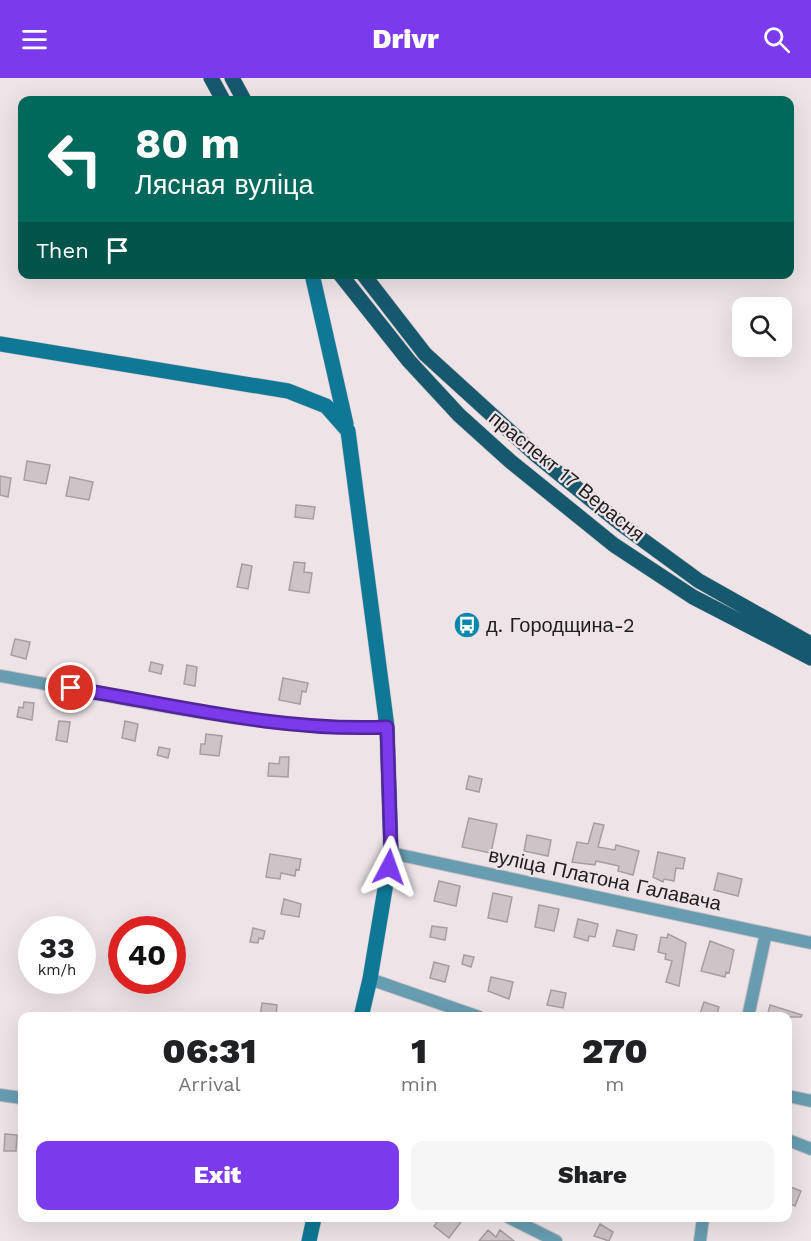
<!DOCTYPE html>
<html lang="en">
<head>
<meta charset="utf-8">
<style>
	:root { --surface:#fff; --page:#f6f6f6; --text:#202124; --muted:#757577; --accent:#7c3aed }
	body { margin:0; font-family:"Work Sans",sans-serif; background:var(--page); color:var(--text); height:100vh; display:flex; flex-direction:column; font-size:22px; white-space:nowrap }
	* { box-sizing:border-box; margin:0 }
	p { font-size:20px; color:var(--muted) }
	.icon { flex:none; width:33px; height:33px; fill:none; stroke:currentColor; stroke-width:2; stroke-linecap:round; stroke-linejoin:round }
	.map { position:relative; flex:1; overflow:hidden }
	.panel { position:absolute; left:18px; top:934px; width:774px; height:210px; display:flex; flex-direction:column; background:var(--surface); border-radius:12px; box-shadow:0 6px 24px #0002 }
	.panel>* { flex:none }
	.top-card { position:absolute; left:18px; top:18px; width:776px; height:183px; border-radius:12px; box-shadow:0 6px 24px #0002; background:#00695c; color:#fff; overflow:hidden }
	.buttons { position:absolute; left:732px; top:219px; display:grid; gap:12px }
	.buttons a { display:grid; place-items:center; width:60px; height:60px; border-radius:12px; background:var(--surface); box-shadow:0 6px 24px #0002; font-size:30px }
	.speed { position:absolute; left:18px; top:838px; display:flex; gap:12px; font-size:30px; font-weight:700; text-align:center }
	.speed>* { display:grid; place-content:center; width:78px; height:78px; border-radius:50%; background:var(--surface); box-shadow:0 6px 24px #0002; line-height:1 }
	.speed small { font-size:15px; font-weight:400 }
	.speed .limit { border:9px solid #d22; background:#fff; color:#111 }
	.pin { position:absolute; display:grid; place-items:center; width:51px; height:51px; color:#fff; margin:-26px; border:3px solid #fff; border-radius:50%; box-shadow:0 2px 6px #0007 }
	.me { position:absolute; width:66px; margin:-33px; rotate:4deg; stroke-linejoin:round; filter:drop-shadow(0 0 4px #0008) }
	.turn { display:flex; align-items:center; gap:21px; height:126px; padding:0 18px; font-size:27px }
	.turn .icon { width:78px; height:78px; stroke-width:2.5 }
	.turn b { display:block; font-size:42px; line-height:51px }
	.then { display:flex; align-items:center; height:57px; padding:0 18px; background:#0003; gap:12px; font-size:22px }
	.eta { display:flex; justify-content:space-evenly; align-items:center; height:102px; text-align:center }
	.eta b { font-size:36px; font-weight:800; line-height:42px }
	.primary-button { display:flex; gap:12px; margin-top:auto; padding:12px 18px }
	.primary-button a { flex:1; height:69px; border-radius:12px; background:var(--accent); color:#fff; font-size:24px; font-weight:800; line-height:69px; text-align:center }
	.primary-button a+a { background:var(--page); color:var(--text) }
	header { display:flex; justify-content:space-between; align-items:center; height:78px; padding:0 18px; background:var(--accent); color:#fff; font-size:27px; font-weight:800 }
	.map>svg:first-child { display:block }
	.building { fill:#cec4c8; stroke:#a89ea2; stroke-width:1.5 }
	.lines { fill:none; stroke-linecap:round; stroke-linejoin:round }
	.street-casing { stroke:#c9c0c4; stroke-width:14 }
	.secondary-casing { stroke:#c9c0c4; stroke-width:16 }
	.primary-casing { stroke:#c9c0c4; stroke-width:16 }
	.street { stroke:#689db1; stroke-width:12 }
	.secondary { stroke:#0f7896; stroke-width:15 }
	.primary { stroke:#16596e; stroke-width:15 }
	.route-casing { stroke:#51269a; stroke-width:15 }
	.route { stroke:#7c3aed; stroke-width:10 }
	.labels { text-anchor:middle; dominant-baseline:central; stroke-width:4.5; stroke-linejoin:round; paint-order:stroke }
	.street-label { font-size:20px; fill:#211d1e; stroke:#eee4e8 }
	.poi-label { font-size:20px; fill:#211d1e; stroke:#eee4e8; text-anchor:start }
</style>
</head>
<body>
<header><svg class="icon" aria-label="menu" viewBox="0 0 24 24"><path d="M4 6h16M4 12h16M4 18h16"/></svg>Drivr<svg class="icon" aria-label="search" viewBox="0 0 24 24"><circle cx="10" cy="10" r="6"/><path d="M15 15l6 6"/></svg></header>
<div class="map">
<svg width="811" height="1163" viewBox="0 0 811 1163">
	<rect width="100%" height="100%" fill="#eee4e8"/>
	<!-- building -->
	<path class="building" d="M 27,383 L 50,387 L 46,406 L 24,402 Z
		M 0,398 L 11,400 L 8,419 L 0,417 Z
		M 70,399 L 93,404 L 89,422 L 66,418 Z
		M 296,427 L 315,429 L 313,441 L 295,439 Z
		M 294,484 L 305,485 L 304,494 L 312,495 L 309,515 L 289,512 Z
		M 242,486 L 252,488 L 248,511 L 237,509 Z
		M 15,561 L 30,564 L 26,581 L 11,577 Z
		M 151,584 L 163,587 L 161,596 L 149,593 Z
		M 187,587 L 197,589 L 195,608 L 184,606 Z
		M 283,600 L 308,605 L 306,614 L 302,613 L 300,626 L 279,622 Z
		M 24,624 L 34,625 L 32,642 L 17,639 L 19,629 L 23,630 Z
		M 59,643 L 70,644 L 67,664 L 56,662 Z
		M 125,643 L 138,646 L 135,663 L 122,660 Z
		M 206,656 L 222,658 L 219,678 L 200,676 L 201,666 L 205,666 Z
		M 159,669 L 170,671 L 168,680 L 157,677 Z
		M 280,679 L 289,679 L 288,699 L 268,698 L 269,685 L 279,686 Z
		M 469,698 L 482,701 L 479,714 L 466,711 Z
		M 469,740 L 497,746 L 491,775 L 462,769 Z
		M 594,745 L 604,747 L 598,769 L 615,772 L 616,767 L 639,773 L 633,797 L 618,793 L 619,788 L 596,783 L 595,787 L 572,784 L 577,764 L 588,766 Z
		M 527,757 L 551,762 L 548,778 L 524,773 Z
		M 658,774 L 685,780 L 683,791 L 676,790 L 674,803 L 664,801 L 663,804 L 653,799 Z
		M 270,776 L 301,781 L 299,792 L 296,791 L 295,798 L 281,795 L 280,801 L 266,799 Z
		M 718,795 L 742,801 L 738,818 L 714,812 Z
		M 439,803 L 460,808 L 456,828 L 434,823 Z
		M 493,815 L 512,819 L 507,844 L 488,840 Z
		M 284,821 L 301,826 L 299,839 L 281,836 Z
		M 539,827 L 559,831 L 554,853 L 535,849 Z
		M 578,841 L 598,846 L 595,859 L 589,858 L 588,863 L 574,859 Z
		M 432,848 L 447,850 L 445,862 L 430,859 Z
		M 253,850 L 265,853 L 263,861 L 259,860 L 258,865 L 250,864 Z
		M 617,852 L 637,857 L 634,872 L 613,868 Z
		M 668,856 L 686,865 L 679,908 L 666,904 L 672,883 L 665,881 L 666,876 L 658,874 L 661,859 L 667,860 Z
		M 710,863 L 734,872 L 729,895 L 726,894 L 725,899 L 701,893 Z
		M 464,877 L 474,879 L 471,889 L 462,886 Z
		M 434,884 L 449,888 L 445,904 L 430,900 Z
		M 491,899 L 513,904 L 509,921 L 488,913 Z
		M 551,912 L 566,915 L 563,930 L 547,927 Z
		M 704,924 L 719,929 L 716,939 L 699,939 Z
		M 262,925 L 277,927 L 276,939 L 260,939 Z
		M 770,927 L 802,937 L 801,939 L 767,939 Z
		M 5,1056 L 17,1057 L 16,1073 L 4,1073 Z
		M 788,1108 L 801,1113 L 795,1128 L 788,1125 Z
		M 440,1140 L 464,1140 L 449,1160 L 434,1148 Z
		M 600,1146 L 613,1154 L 609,1163 L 594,1158 Z
		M 488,1152 L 496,1159 L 500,1152 L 514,1163 L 479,1163 Z"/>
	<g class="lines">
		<defs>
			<path id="street" d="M 0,598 C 125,619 261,654 387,649
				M 391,775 L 811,865
				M 370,901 L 479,939
				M 748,939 L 766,855
				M 0,1017 L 22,1020
				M 788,1018 L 811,1023
				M 788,1062 L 811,1071
				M 510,1140 L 556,1163
				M 700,1163 L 703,1140"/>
			<path id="secondary" d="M 312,196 L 346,346
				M 0,266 L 288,313 L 326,328 L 348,353 L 387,649 L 391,775 L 370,901 L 361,939
				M 309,1163 L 314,1140"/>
			<path id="primary" d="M 211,0 L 223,22
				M 232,0 L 244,22
				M 340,196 L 409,283 L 459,337 L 510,383 L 614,467 L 693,519 L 811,580
				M 363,196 L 425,276 L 536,377 L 621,446 L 699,503 L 811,566"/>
		</defs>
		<!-- street casing -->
		<use href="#street" class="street-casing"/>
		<!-- secondary casing -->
		<use href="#secondary" class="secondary-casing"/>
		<!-- primary casing -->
		<use href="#primary" class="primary-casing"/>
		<!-- street -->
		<use href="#street" class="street"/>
		<!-- secondary -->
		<use href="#secondary" class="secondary"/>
		<!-- primary -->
		<use href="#primary" class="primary"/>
	</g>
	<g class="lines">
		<defs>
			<path id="route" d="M 71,610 C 175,627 281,654 387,649 L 391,775 L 389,789"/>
		</defs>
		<!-- route casing -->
		<use href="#route" class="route-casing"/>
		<!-- route -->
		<use href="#route" class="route"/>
	</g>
	<!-- icons -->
	<defs>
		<symbol id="bus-disc" viewBox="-11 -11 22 22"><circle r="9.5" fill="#0988ab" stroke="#eee4e8"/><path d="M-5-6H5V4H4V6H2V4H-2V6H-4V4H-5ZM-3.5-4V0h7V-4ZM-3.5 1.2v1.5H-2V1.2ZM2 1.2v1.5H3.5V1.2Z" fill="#fff"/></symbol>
	</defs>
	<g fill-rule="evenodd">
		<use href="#bus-disc" x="452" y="532" width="30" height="30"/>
	</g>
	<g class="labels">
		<!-- street labels -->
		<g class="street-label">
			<text transform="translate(567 398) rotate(39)">праспект 17 Верасня</text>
			<text transform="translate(605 801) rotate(12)">вуліца Платона Галавача</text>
		</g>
		<!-- poi labels -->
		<g class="poi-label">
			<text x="486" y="547">д. Городщина-2</text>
		</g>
	</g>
</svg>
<div class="buttons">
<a><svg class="icon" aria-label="search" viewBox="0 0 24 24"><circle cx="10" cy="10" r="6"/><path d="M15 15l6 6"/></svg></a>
</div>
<div class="speed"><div>33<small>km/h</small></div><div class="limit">40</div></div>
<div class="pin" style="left:71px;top:610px;background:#d93025"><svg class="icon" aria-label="arrive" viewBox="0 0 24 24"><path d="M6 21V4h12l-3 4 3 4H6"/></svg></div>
<svg class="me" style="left:389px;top:789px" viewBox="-20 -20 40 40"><path d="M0-17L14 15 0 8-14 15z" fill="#7c3aed" stroke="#fff" stroke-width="4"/></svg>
<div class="top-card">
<div class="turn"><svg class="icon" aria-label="left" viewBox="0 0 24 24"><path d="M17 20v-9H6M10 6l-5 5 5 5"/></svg><div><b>80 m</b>Лясная вуліца</div></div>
<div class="then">Then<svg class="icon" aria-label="arrive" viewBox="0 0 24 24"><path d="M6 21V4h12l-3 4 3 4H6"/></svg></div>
</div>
<section class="panel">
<div class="eta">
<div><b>06:31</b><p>Arrival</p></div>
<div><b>1</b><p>min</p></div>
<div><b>270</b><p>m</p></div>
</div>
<div class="primary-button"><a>Exit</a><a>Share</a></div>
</section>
</div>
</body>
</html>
